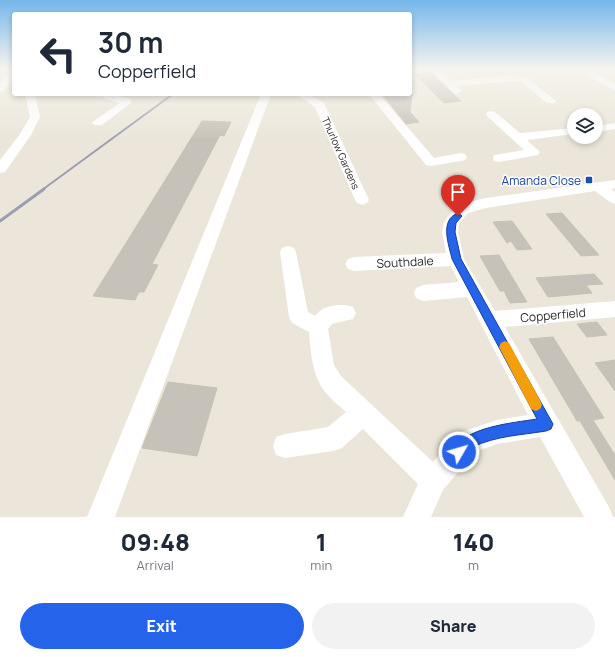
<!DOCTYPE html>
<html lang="en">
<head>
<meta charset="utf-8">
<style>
	:root { --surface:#fff; --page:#f2f2f3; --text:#1f2937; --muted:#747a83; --accent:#2563eb }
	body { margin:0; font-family:Manrope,sans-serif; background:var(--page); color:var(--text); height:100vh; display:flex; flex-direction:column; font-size:15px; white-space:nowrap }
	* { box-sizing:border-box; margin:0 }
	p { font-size:13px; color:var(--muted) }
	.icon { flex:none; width:22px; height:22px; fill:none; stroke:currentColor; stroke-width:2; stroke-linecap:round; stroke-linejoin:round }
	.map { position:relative; height:517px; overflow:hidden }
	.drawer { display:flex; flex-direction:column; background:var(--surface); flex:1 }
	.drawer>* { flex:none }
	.banner { position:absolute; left:12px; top:12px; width:400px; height:84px; border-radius:4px; box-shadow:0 2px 6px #0003; background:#fff; color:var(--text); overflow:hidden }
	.fabs { position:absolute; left:567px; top:108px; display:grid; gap:8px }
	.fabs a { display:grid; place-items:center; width:36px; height:36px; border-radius:50%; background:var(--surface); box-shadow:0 2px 6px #0003; font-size:20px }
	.pin { position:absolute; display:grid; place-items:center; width:34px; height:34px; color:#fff; margin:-41px -17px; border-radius:50% 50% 50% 0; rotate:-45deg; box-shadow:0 0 4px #0007 }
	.pin .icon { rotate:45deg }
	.me { position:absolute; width:44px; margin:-22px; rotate:52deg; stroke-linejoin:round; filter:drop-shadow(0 0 3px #0008) }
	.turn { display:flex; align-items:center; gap:14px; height:84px; padding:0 20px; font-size:18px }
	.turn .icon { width:52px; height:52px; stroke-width:2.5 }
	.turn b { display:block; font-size:28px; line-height:34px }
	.eta { display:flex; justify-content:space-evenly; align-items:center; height:68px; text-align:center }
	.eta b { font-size:24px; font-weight:800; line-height:28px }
	.button { display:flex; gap:8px; margin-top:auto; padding:8px 20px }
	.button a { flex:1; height:46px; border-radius:24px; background:var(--accent); color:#fff; font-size:16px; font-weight:800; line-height:46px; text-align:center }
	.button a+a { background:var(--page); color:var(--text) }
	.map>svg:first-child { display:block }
	.building { fill:#c6c2b9; stroke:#c6c2b3 }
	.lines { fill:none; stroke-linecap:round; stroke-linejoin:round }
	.minor { fill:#fff; fill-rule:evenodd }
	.rail-far1 { stroke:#9c9db3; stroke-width:2 }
	.rail { stroke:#9c9db3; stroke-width:3 }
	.route { fill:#2563eb; stroke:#184099 }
	.slow { fill:#f59e0b }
	.transit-dot { fill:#1a4fb4; stroke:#fff; stroke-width:1.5 }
	.labels { text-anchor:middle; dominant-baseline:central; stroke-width:3; stroke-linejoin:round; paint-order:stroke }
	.far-street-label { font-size:10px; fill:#282828; stroke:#fff }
	.transit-label { font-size:12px; fill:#164399; stroke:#fff; text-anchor:end }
	.street-label { font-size:12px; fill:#282828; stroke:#fff }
</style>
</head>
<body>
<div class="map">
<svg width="615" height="517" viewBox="0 0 615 517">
	<rect width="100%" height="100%" fill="#ebe6d9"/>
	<!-- building -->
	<path class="building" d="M 431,73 L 453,94 L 461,101 L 444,103 L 415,74 Z
		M 382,94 L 412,94 L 410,112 L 419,122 L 406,124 Z
		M 202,121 L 231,122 L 224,136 L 220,135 L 152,264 L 158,265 L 144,292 L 139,292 L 135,300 L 93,296 Z
		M 562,213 L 599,255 L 581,256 L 546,214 Z
		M 512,221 L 532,249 L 517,250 L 511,241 L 507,243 L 493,222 Z
		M 499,255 L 527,302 L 510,303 L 504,291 L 500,291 L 480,256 Z
		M 594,274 L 603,284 L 586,285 L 592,293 L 548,297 L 536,278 Z
		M 597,322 L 607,335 L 587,337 L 577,324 Z
		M 553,337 L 604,418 L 593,420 L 615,455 L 615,480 L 580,421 L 577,421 L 529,339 Z
		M 615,360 L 615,391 L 595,363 Z
		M 168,382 L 217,388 L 197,456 L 142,448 Z"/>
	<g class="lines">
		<!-- minor -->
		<path class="minor" d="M 428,68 L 437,68 L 452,81 L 515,75 L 523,76 L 526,77 L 556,101 L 555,103 L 547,103 L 520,81 L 515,81 L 457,86 L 462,91 L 457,94 L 454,93 Z
			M 576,68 L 586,68 L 615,84 L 615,91 L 577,70 Z
			M 14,70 L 14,79 L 3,91 L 0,92 L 0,83 L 11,71 Z
			M 25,94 L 35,94 L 40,117 L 31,135 L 5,172 L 0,173 L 0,160 L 20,134 L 30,117 Z
			M 100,94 L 112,94 L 130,99 L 131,103 L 102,125 L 94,125 L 92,123 L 94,121 L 120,103 L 106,99 Z
			M 261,94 L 271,94 L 115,517 L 87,517 Z
			M 296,94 L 308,94 L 324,103 L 369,200 L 367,203 L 362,205 L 357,203 L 355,200 L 315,107 Z
			M 369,94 L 379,94 L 434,158 L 461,153 L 465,154 L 467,157 L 465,160 L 461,161 L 431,166 L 426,165 Z
			M 491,111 L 495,112 L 520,133 L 574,128 L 574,134 L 527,140 L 540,152 L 538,155 L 499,162 L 494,161 L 493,158 L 494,155 L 524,150 L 487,116 L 486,114 L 487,112 Z
			M 615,123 L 615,129 L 596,132 L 596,126 Z
			M 615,180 L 615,188 L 611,189 L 615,192 L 615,204 L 610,202 L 595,191 L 486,208 L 468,213 L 459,223 L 458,232 L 464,259 L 495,311 L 615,301 L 615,317 L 505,327 L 609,507 L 613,517 L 584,517 L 540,437 L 497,444 L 475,452 L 443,490 L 431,517 L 403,517 L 418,484 L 363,429 L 342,448 L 333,451 L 285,458 L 276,455 L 273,446 L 276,437 L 285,434 L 328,427 L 346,412 C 339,406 331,399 325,392 C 312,375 311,353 309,332 L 292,323 L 289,317 L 280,252 L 282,248 L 288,246 L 294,248 L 296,252 L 308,312 L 315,316 C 323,305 341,303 353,307 L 356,313 L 353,319 L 332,324 L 328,329 L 334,365 L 341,376 L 433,462 L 458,433 L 497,420 L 528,415 L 467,297 L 423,301 L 416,298 L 414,293 L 416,288 L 423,285 L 459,282 L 451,266 L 354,271 L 348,269 L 345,264 L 348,259 L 354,257 L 446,253 L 442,232 L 444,222 L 458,205 L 486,198 Z"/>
		<!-- rail-far1 -->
		<path class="rail-far1" d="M 42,190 L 173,94"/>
		<!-- rail -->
		<path class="rail" d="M 0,221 L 44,189"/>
	</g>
	<!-- sky -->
	<linearGradient id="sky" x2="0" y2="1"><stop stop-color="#75b7eb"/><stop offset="0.49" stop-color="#f6f4ee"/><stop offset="1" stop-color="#f6f4ee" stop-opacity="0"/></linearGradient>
	<rect width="615" height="140" fill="url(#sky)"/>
	<!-- route -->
	<path class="route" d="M 458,213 L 462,216 L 456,223 L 455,232 L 461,259 L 553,424 L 551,429 L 546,431 C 522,435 495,436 473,447 C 467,450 465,456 459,459 L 454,457 L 452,452 C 463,427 512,423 537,419 L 452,259 C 449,245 439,220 458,213 Z"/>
	<!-- slow -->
	<path class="slow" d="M 505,341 L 509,343 L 540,400 L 542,405 L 540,409 L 536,411 L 531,409 L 499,347 L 501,343 Z"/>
	<!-- markers -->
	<rect class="transit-dot" x="585" y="176" width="8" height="8" rx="2"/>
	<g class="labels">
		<!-- far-street labels -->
		<g class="far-street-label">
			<text transform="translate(341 153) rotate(66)">Thurlow Gardens</text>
		</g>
		<!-- transit labels -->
		<g class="transit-label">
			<text x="581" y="180">Amanda Close</text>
		</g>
		<!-- street labels -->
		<g class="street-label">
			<text transform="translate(405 262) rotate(-3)">Southdale</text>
			<text transform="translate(553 315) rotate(-5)">Copperfield</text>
		</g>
	</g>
</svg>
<div class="fabs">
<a><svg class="icon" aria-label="layers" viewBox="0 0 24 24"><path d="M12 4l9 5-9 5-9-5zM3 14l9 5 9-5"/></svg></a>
</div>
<div class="pin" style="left:458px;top:216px;background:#d93025"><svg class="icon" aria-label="arrive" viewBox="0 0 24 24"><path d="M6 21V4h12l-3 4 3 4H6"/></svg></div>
<svg class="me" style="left:459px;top:452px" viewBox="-20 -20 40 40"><circle r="17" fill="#2563eb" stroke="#fff" stroke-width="3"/><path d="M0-11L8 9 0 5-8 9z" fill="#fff"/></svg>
<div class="banner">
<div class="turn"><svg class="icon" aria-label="left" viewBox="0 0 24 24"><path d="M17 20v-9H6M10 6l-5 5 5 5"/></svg><div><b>30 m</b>Copperfield</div></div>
</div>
</div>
<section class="drawer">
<div class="eta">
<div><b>09:48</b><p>Arrival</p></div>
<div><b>1</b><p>min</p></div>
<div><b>140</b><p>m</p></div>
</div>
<div class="button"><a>Exit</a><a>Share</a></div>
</section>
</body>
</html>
